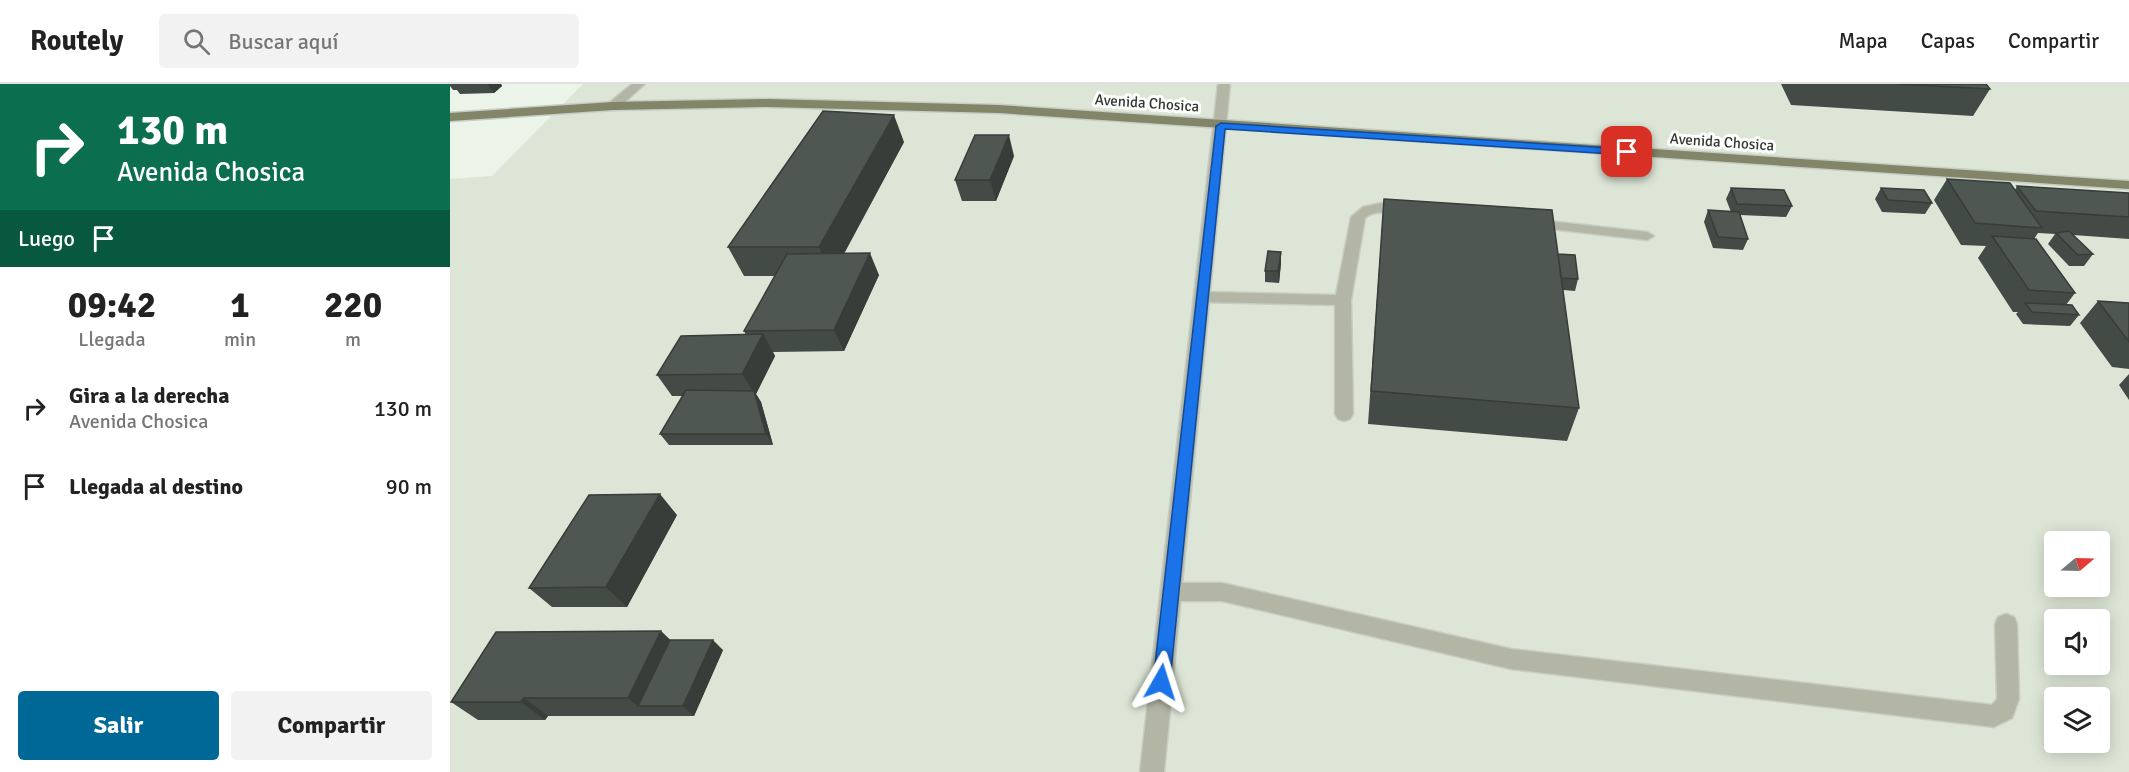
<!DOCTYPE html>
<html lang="es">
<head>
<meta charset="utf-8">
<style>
	:root { --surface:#fff; --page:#f2f2f2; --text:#222; --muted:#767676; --line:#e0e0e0; --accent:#006896 }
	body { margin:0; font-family:Signika,sans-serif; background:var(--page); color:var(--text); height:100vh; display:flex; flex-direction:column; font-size:22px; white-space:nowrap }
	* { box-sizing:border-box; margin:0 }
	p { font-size:20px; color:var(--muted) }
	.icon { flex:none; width:33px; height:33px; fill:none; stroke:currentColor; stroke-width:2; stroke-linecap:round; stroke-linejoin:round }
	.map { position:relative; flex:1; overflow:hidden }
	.side { display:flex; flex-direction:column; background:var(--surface); width:450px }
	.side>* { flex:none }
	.top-card { background:#0b6e4f; color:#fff; overflow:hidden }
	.needle { width:39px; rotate:71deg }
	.tools { position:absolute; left:1594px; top:447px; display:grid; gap:12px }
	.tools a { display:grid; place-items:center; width:66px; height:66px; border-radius:6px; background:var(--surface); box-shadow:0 3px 15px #0003; font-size:30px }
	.pin { position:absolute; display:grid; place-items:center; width:51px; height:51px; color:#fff; margin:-26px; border-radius:12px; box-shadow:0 3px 9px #0006 }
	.me { position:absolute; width:66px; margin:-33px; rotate:6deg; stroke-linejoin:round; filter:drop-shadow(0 0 4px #0008) }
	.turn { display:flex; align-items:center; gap:21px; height:126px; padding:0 18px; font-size:27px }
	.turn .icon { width:78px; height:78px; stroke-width:2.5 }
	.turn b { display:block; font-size:42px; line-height:51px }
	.then { display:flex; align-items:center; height:57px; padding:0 18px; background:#0003; gap:12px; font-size:22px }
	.eta { display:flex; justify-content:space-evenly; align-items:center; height:102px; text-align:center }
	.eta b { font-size:36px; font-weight:700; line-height:42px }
	.action { display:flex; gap:12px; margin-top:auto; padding:12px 18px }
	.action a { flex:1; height:69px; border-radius:6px; background:var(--accent); color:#fff; font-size:24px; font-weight:700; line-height:69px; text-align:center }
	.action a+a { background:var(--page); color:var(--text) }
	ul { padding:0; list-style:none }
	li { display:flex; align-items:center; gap:18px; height:78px; padding:0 18px }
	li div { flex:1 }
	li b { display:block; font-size:22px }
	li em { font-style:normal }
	header { display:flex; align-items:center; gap:36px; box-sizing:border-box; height:84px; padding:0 30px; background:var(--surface); border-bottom:2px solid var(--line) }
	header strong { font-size:28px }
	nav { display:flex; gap:33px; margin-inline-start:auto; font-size:21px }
	.search { width:420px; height:54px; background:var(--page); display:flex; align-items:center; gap:15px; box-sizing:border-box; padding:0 21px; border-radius:6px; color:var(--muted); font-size:22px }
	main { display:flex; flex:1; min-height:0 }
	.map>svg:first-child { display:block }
	.built { fill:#dde6d6; fill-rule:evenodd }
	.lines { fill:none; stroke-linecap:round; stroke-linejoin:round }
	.lane-casing { stroke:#c7cdc4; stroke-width:3 }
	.street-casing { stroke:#c7cdc4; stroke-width:3 }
	.primary-casing { stroke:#c7cdc4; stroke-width:3 }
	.lane { fill:#b4b6a5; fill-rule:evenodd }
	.street { fill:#b4b6a5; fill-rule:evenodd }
	.primary { fill:#828567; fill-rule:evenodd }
	.wall { fill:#434b46 }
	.shaded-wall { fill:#373d39 }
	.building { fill:#4e5751; stroke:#373d39; stroke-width:1.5 }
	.route { fill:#1a73e8; stroke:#114b97; stroke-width:1.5 }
	.labels { text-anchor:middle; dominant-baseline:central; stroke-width:6; stroke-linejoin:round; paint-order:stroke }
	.far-street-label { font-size:15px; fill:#353733; stroke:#fcfffb }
</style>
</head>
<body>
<header>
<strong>Routely</strong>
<div class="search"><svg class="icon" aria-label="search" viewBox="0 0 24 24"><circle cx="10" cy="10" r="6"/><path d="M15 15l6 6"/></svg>Buscar aquí</div>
<nav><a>Mapa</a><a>Capas</a><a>Compartir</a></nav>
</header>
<main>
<section class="side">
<div class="top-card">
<div class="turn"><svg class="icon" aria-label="right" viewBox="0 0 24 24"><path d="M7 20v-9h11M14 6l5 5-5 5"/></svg><div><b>130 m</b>Avenida Chosica</div></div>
<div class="then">Luego<svg class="icon" aria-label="arrive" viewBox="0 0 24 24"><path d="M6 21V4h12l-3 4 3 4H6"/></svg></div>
</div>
<div class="eta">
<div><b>09:42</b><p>Llegada</p></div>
<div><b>1</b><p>min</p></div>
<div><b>220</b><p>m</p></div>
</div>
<ul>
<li><svg class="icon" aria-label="right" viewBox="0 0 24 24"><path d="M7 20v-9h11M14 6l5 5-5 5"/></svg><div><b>Gira a la derecha</b><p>Avenida Chosica</p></div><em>130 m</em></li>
<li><svg class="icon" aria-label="arrive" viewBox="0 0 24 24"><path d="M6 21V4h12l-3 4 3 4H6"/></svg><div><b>Llegada al destino</b></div><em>90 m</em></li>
</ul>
<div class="action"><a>Salir</a><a>Compartir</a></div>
</section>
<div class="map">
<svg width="1679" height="688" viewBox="0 0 1679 688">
	<rect width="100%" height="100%" fill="#ecf3e8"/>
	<!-- built -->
	<path class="built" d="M 133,0 L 1679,0 L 1679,688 L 0,688 L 0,95 L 42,92 ZM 1605,458 L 1650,458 L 1650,502 L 1605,502 ZM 1605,536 L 1650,536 L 1650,580 L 1605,580 ZM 1605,614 L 1650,614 L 1650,658 L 1605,658 Z"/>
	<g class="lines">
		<defs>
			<path id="lane" d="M 182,0 L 195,0 L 167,25 L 159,25 L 157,22 L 159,19 Z
				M 931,119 L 957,122 L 964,126 C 953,137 931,121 915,134 L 901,216 L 903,330 L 900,335 L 894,337 L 888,335 L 885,330 L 885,221 L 752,218 L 744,213 L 752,208 L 886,211 L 901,133 L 913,123 Z
				M 1080,135 L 1197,148 L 1204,152 L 1197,156 L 1075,142 L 1073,139 Z
				M 721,499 L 772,499 L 1061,565 L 1542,621 L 1547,615 L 1545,540 L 1548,533 L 1556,530 L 1564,533 L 1567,540 L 1569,615 L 1562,634 L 1544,643 L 1061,585 L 772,517 L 721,517 L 714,514 L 711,508 L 714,502 Z"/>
			<path id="street" d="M 768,0 L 780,0 L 714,688 L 690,688 Z"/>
			<path id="primary" d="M 318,15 L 549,21 L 1679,97 L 1679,105 L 549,29 L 318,23 L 163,26 L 0,37 L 0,29 L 163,18 Z"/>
		</defs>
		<!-- lane casing -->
		<use href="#lane" class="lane-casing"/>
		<!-- street casing -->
		<use href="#street" class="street-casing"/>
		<!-- primary casing -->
		<use href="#primary" class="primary-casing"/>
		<!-- lane -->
		<use href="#lane" class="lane"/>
		<!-- street -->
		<use href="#street" class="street"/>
		<!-- primary -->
		<use href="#primary" class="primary"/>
	</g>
	<!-- wall -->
	<path class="wall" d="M 0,0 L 51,0 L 52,2 L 44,9 L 10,10 L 7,6 L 3,6 L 0,2 Z
		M 1331,0 L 1536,0 L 1540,5 L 1523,32 L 1341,21 Z
		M 454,58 L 394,170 L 429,191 L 394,267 L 323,268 L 325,272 L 306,310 L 311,318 L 323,361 L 219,361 L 210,350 L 233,312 L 222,312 L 207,291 L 296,251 L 294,247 L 325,192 L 294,192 L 278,163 Z
		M 564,72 L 546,117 L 512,117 L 505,96 Z
		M 1497,95 L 1565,106 L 1567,102 L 1679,109 L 1679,155 L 1623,151 L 1643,170 L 1634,182 L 1619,182 L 1598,160 L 1605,150 L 1588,149 L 1584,155 L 1625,209 L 1616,221 L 1629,231 L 1620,242 L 1573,240 L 1566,230 L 1568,228 L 1563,228 L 1528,174 L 1536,162 L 1511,161 L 1484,116 Z
		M 1281,104 L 1342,122 L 1336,133 L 1290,131 L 1298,155 L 1293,166 L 1263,164 L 1254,138 L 1258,126 L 1281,128 L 1276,115 Z
		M 1431,104 L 1482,119 L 1475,130 L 1432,128 L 1425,115 Z
		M 934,115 L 1108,170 L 1128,195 L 1125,207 L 1113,206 L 1129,324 L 1117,357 L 918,340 Z
		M 831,179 L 829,199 L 815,198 L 815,187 Z
		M 1648,217 L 1679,219 L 1679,285 L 1662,283 L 1630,239 Z
		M 1679,290 L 1679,316 L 1669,301 Z
		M 227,431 L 177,523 L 102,523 L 79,504 Z
		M 220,556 L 273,566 L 244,632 L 98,632 L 95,636 L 28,636 L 1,618 Z"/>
	<!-- shaded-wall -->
	<path class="shaded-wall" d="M 37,0 L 51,0 L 52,2 L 44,9 Z
		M 444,31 L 454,58 L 382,191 L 369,163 Z
		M 559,51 L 564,72 L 546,117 L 540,96 Z
		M 831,168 L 831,179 L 829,199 L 828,187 Z
		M 420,169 L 429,191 L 394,267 L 384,246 Z
		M 313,250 L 325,272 L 306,310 L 311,318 L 323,361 L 316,350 L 305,310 L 292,290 Z
		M 210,410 L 227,431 L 177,523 L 156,503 Z
		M 211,547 L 231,566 L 188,622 L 178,614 Z
		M 263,556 L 273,566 L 244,632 L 233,622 Z
		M 74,614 L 98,632 L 95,636 L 71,618 Z"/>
	<!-- building -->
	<path class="building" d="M 1447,0 L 1536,0 L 1540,5 Z
		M 373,27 L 444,31 L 369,163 L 278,163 Z
		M 525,51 L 559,51 L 540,96 L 505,96 Z
		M 1497,95 L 1560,99 L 1592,144 L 1525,139 Z
		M 1567,102 L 1679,109 L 1679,133 L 1586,127 Z
		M 1281,104 L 1334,106 L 1342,122 L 1287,120 Z
		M 1431,104 L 1474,106 L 1482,119 L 1438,116 Z
		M 934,115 L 1102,126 L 1129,324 L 921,307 Z
		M 1258,126 L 1289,128 L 1298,155 L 1268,153 Z
		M 1619,147 L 1643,170 L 1628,171 L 1606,149 Z
		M 1542,152 L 1586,155 L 1625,209 L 1579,206 Z
		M 818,167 L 831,168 L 828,187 L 815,187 Z
		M 420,169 L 384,246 L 294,247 L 337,170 Z
		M 1108,170 L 1125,171 L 1128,195 L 1111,194 Z
		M 1648,217 L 1679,219 L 1679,258 Z
		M 1575,219 L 1622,221 L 1629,231 L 1582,228 Z
		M 313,250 L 292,290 L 207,291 L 231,252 Z
		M 236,306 L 304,307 L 316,350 L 210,350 Z
		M 210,410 L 156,503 L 79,504 L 139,411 Z
		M 211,547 L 178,614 L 74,614 L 71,618 L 1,618 L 46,548 Z
		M 220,556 L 263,556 L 233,622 L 188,622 Z"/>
	<!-- route -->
	<path class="route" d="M 771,39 L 1177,65 L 1182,68 L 1177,71 L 775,45 L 720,598 L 717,603 L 711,606 L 705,603 L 703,598 L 766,42 Z"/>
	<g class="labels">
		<!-- far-street labels -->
		<g class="far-street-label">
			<text transform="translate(697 19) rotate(4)">Avenida Chosica</text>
			<text transform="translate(1272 58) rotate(4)">Avenida Chosica</text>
		</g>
	</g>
</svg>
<div class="tools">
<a><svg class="needle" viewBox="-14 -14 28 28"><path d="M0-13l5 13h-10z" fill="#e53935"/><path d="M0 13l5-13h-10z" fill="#767676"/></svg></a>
<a><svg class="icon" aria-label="sound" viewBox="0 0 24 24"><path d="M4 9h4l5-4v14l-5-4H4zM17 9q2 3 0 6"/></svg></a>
<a><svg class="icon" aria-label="layers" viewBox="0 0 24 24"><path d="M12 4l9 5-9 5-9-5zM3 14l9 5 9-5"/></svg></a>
</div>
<div class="pin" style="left:1177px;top:68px;background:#d93025"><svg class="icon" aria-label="arrive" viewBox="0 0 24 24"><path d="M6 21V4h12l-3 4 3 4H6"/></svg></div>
<svg class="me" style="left:711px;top:598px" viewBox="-20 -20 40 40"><path d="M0-17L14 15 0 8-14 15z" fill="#1a73e8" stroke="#fff" stroke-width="4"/></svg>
</div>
</main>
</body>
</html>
